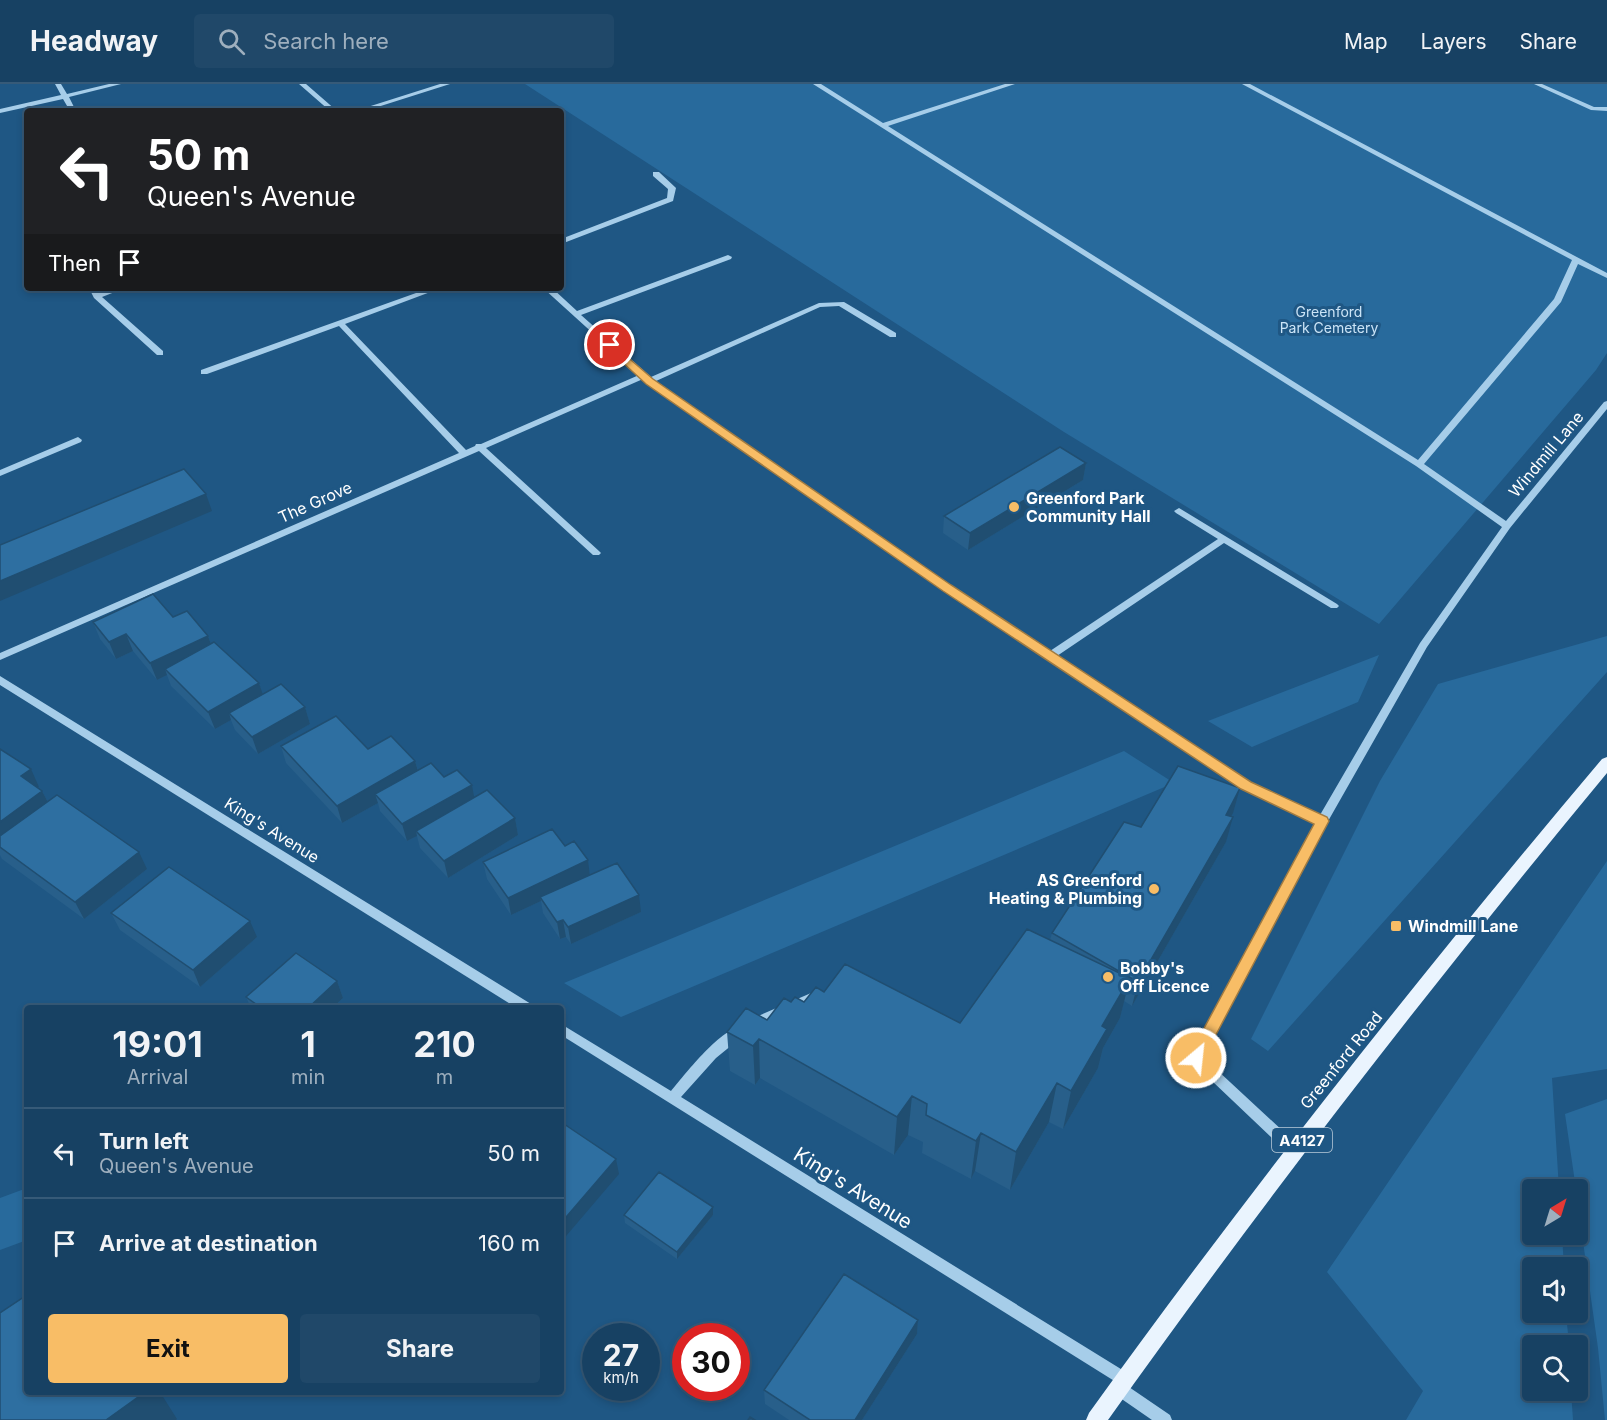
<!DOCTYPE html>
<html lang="en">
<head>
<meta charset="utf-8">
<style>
	:root { --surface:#174163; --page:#204869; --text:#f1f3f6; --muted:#9eafbe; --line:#365a78; --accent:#f8bd66 }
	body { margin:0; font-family:Inter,sans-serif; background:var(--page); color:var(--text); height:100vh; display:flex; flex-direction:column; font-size:22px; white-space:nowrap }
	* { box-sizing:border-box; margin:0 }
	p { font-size:20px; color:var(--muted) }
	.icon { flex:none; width:33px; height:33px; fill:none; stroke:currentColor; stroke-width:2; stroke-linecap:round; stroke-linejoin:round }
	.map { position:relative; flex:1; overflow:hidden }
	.panel { position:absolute; left:24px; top:921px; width:540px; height:390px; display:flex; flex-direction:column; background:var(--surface); border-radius:6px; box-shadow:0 3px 9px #0003,0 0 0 2px var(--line) }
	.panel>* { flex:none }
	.banner { position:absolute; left:24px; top:24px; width:540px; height:183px; border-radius:6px; box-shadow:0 3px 9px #0003,0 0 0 2px var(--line); background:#202124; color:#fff; overflow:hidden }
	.needle { width:39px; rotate:38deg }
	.buttons { position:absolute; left:1522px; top:1095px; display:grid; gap:12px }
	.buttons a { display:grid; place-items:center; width:66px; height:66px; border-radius:6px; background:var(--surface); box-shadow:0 3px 9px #0003,0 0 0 2px var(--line); font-size:30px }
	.speed { position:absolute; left:582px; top:1239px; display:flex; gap:12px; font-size:30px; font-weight:700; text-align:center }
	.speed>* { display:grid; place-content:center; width:78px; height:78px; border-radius:50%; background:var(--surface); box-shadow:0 3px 9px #0003,0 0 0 2px var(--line); line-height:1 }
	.speed small { font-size:15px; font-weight:400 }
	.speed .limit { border:9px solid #d22; background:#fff; color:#111 }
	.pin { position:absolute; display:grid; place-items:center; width:51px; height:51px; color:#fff; margin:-26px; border:3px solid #fff; border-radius:50%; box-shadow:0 2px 6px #0007 }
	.me { position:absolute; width:66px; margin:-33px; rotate:28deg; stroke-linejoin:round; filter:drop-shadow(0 0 4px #0008) }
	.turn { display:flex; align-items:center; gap:21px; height:126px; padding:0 24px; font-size:27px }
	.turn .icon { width:78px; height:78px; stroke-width:2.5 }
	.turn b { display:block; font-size:42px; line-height:51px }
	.then { display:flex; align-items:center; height:57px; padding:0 24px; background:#0003; gap:12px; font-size:22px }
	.eta { display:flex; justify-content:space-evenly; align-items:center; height:102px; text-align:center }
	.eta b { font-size:36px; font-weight:700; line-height:42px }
	.primary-button { display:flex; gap:12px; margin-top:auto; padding:12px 24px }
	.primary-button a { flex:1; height:69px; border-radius:6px; background:var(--accent); color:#111; font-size:24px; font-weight:700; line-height:69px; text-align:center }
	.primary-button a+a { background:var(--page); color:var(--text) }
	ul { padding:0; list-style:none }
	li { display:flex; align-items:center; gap:18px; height:90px; padding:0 24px; border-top:2px solid var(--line) }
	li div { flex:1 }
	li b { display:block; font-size:22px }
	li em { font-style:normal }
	header { display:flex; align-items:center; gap:36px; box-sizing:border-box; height:84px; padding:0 30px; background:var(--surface); border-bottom:2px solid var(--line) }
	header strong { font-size:28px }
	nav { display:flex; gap:33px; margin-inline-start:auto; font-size:21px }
	.search { width:420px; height:54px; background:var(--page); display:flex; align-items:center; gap:15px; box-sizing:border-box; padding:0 21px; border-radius:6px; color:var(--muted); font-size:22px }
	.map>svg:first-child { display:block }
	.green { fill:#286a9c }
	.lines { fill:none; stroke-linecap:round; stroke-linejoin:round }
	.minor { fill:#a6cde9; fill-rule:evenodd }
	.major { fill:#eaf4fe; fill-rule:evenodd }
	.wall { fill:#285f8a }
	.shaded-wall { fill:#204e71 }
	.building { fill:#2e6fa1; stroke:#204e71; stroke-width:1.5 }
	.route { fill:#f8bd66; stroke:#a17b42; stroke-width:1.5 }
	.poi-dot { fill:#f8bd66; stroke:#1f5784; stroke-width:2 }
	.labels { text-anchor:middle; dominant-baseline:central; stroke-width:6; stroke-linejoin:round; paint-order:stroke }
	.far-park-label { font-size:14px; fill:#cbe4f7; stroke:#1f5784 }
	.shield { fill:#1f5784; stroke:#bccdda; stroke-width:1.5 }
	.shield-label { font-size:15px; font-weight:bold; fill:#fff }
	.street-label { font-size:16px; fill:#fff; stroke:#1f5784 }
	.poi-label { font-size:16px; font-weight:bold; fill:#fff; stroke:#1f5784; text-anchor:start }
	.near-street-label { font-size:20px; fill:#fff; stroke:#1f5784 }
</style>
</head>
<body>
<header>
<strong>Headway</strong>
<div class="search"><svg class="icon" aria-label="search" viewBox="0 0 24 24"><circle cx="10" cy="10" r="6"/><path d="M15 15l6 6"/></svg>Search here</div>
<nav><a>Map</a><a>Layers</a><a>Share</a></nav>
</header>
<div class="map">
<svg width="1607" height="1336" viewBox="0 0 1607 1336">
	<rect width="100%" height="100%" fill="#1f5784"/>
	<!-- green -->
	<path class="green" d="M 525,0 L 1607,0 L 1607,269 L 1596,286 L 1379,540 L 1064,348 Z
		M 1607,552 L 1607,588 L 1268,967 L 1251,955 L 1380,697 L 1438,600 Z
		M 1379,571 L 1358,618 L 1252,663 L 1208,637 Z
		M 1124,667 L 1174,699 L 621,933 L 564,899 Z
		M 1607,777 L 1607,985 L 1552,994 L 1559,1105 L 1533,1106 L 1533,1150 L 1562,1151 L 1564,1183 L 1533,1184 L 1533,1228 L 1566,1229 L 1569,1261 L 1533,1262 L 1533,1306 L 1571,1307 L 1573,1336 L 1406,1336 L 1423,1307 L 1327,1188 Z
		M 1607,1015 L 1607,1336 L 1605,1336 L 1598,1264 L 1578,1122 L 1578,1106 L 1576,1105 L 1565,1030 Z
		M 27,1104 L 27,1156 L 0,1166 L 0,1114 Z"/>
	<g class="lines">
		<!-- minor -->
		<path class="minor" d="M 55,0 L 61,0 L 67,10 L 109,0 L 121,0 L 69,13 L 76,27 L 70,27 L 63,15 L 0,29 L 0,25 L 61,11 Z
			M 299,0 L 306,0 L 337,27 L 330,27 Z
			M 440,0 L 450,0 L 365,27 L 355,27 Z
			M 813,0 L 821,0 L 883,39 L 1005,0 L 1015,0 L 888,42 L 1418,376 L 1554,215 L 1572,176 L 1242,0 L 1250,0 L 1607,189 L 1607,194 L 1578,180 L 1561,218 L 1424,380 L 1506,437 L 1604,318 L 1607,317 L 1607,325 L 1510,444 L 1427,563 L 1327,739 L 1203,973 L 1299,1062 L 1300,1066 L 1299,1070 L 1294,1072 L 1289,1070 L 1192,978 L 1190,974 L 1316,739 L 1242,705 L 944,506 L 643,295 L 486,364 L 599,467 L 601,469 L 599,471 L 593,471 L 479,367 L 0,576 L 0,569 L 459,369 L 339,242 L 207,290 L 201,290 L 201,286 L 430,204 L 441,204 L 345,240 L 466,366 L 475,362 L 476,360 L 481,360 L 639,291 L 543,204 L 552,204 L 577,227 L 728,171 L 732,173 L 731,175 L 581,231 L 651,293 L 819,219 L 844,218 L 896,249 L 896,253 L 890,253 L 839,222 L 820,223 L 656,297 L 950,502 L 1050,567 L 1218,455 L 1176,429 L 1174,427 L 1179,424 L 1337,520 L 1339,522 L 1337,524 L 1331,524 L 1224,459 L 1057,572 L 1250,699 L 1320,731 L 1420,559 L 1502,443 L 1416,382 Z
			M 1534,0 L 1542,0 L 1594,23 L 1607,23 L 1607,27 L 1591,26 Z
			M 653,88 L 659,88 L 676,104 L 673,117 L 561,160 L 561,155 L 667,114 L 668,105 L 653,92 Z
			M 89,204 L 97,204 L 99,209 L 113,204 L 125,204 L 102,213 L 163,267 L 163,271 L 157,271 L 94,214 Z
			M 78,353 L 82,356 L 81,358 L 0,392 L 0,386 Z
			M 0,592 L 531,920 L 533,924 L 517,924 L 0,601 Z
			M 818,906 L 822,908 L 824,911 L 822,914 L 757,944 L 753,945 L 749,944 L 747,940 L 749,936 Z
			M 561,940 L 671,1007 C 683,993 724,939 743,944 L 745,948 L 743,952 L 716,974 L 681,1013 L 1129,1290 L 1131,1295 L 1129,1300 L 1126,1301 L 1170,1331 L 1172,1336 L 1152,1336 L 1113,1309 L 1111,1304 L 1113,1299 L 1116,1298 L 561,951 Z"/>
		<!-- major -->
		<path class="major" d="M 1607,673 L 1607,689 C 1433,899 1266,1114 1108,1336 L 1086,1336 L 1089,1329 C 1251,1104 1423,887 1602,675 Z"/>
	</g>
	<!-- wall -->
	<path class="wall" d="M 1086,379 L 1083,396 L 968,466 L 943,449 L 944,432 Z
		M 173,533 L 208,552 L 211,560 L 259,599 L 262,610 L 305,623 L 310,640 L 258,670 L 235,646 L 231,636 L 215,645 L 171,602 L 167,591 L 157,596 L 133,567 L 116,575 L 100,555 L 93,538 Z
		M 281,662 L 368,665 L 415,677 L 418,686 L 444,693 L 474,713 L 515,734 L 518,751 L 448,794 L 420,764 L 417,752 L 407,757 L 380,727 L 378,719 L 342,739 L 286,679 Z
		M 0,665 L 39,703 L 38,704 L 42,707 L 48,718 L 147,785 L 84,835 L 2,775 L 0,771 Z
		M 1240,704 L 1231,732 L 1226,758 L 1132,922 L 1124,917 L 1120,934 L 1103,964 L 1098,984 L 1063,1045 L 1049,1038 L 1010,1106 L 975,1087 L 971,1095 L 922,1069 L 923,1058 L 908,1051 L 894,1071 L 760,994 L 755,1001 L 730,987 L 727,948 L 767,936 L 791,918 L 804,918 L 824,908 L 960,939 L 1050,856 L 1052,849 L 1141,743 Z
		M 565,762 L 590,791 L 641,828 L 571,860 L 566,853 L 560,855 L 543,829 L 541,817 L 511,831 L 487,795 L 483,778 Z
		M 111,829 L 257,853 L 200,903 L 120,846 Z
		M 337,897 L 343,914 L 332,924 L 251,924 L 246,913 Z
		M 624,1131 L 713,1131 L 677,1175 L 625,1139 Z
		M 918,1236 L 917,1250 L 862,1336 L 789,1336 L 765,1320 L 764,1306 Z"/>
	<!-- shaded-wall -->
	<path class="shaded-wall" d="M 1086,379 L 1083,396 L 968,466 L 970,449 Z
		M 206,410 L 212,427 L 0,517 L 0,497 Z
		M 126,550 L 133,567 L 116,575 L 109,558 Z
		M 208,552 L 214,569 L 165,585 L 167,591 L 157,596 L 150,579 Z
		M 259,599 L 265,617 L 229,629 L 231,636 L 215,645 L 208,628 Z
		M 305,623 L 310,640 L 258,670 L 252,653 Z
		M 415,677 L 420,694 L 375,710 L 378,719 L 342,739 L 337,722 Z
		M 31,685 L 39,703 L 30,710 L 21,692 Z
		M 472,701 L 475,718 L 416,747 L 417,752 L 407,757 L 402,740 Z
		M 1240,704 L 1233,729 L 1219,755 L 1226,731 Z
		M 42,707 L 51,724 L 0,762 L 0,738 Z
		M 1233,733 L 1226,758 L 1132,922 L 1138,898 Z
		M 515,734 L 518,751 L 448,794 L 444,777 Z
		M 139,768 L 147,785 L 84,835 L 75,818 Z
		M 588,776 L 590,793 L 540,813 L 541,817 L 511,831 L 508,814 Z
		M 639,811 L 641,828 L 571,860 L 568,843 Z
		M 563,836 L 566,853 L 560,855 L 557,838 Z
		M 250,837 L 257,853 L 200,903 L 193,886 Z
		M 1130,894 L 1120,934 L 1103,964 L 1098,984 L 1063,1045 L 1071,1007 L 1102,942 Z
		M 337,897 L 343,914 L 332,924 L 308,924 Z
		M 759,955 L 760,994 L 755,1001 L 753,962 Z
		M 1057,999 L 1049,1038 L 1010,1106 L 1016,1068 Z
		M 912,1012 L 908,1051 L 894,1071 L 897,1033 Z
		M 981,1049 L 975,1087 L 971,1095 L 976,1057 Z
		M 616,1075 L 619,1090 L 561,1158 L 561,1139 Z
		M 713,1123 L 713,1131 L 677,1175 L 677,1168 Z
		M 918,1236 L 917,1250 L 862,1336 L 855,1336 Z
		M 145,1308 L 160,1308 L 177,1335 L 176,1336 L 106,1336 Z"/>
	<!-- building -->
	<path class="building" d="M 1060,363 L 1086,379 L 970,449 L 944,432 Z
		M 184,385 L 206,410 L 0,497 L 0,461 Z
		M 153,510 L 173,533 L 187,527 L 208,552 L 150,579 L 126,550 L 109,558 L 93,538 Z
		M 214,558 L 259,599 L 208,628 L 165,585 Z
		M 281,600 L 305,623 L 252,653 L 229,629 Z
		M 336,632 L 368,665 L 391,652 L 415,677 L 337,722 L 281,662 Z
		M 0,665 L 31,685 L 21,692 L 42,707 L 0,738 Z
		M 431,679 L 444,693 L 457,686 L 472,701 L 402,740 L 375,710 Z
		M 1178,682 L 1240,704 L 1226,731 L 1233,733 L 1138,898 L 1052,849 L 1124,738 L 1141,743 Z
		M 487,706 L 515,734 L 444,777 L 416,747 Z
		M 57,711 L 139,768 L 75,818 L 0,763 L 0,752 Z
		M 552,745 L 565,762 L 574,757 L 588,776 L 508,814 L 483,778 Z
		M 617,779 L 639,811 L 568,843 L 563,836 L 557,838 L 540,813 Z
		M 169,783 L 250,837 L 193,886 L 111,829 Z
		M 1027,845 L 1130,894 L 1102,942 L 1107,945 L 1071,1007 L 1057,999 L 1016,1068 L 981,1049 L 976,1057 L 926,1031 L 927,1020 L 912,1012 L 897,1033 L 759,955 L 753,962 L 727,948 L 746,924 L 767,936 L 784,914 L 791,918 L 795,913 L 804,918 L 816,903 L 824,908 L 845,880 L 960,939 Z
		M 296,869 L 337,897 L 308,924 L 258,924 L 260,923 L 246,913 Z
		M 561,1038 L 616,1075 L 561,1139 Z
		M 659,1088 L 713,1123 L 677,1168 L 624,1131 Z
		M 844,1190 L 918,1236 L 855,1336 L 810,1336 L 764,1306 Z
		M 27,1211 L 27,1308 L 145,1308 L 106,1336 L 0,1336 L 0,1229 Z
		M 750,1333 L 755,1336 L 748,1336 Z"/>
	<!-- route -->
	<path class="route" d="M 610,258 L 653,295 L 951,501 L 1251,698 L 1327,733 L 1329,737 L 1201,979 L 1196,981 L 1190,979 L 1188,974 L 1314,740 L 1241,705 L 943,507 L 646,300 L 606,263 L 605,261 Z"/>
	<!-- markers -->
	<g class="poi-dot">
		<circle cx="1014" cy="423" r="6"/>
		<circle cx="1154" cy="805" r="6"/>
		<rect x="1390" y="836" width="12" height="12" rx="3"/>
		<circle cx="1108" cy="893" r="6"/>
	</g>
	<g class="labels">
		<!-- far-park labels -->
		<g class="far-park-label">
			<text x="1329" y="227">Greenford<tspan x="1329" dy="16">Park Cemetery</tspan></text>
		</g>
		<!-- shield labels -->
		<rect class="shield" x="1272" y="1044" width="60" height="24" rx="4.5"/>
		<g class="shield-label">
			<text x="1302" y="1056">A4127</text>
		</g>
		<!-- street labels -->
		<g class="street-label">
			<text transform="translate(1546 370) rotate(-50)">Windmill Lane</text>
			<text transform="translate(315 418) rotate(-24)">The Grove</text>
			<text transform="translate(272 746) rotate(32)">King's Avenue</text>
			<text transform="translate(1341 976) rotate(-51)">Greenford Road</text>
		</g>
		<!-- poi labels -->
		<g class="poi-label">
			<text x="1026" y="414">Greenford Park<tspan x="1026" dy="18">Community Hall</tspan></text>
			<text x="1142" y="796" text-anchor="end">AS Greenford<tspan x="1142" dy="18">Heating &amp; Plumbing</tspan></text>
			<text x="1408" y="842">Windmill Lane</text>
			<text x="1120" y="884">Bobby's<tspan x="1120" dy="18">Off Licence</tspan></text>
		</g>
		<!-- near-street labels -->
		<g class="near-street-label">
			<text transform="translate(853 1104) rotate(32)">King's Avenue</text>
		</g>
	</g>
</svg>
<div class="buttons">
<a><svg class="needle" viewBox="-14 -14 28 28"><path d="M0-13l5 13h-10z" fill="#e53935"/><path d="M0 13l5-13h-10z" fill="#9eafbe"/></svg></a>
<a><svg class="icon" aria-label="sound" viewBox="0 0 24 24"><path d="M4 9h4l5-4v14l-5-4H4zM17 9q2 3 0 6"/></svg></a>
<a><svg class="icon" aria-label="search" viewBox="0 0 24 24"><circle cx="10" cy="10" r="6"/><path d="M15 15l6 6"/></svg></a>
</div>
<div class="speed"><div>27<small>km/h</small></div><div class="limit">30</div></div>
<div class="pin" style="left:610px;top:261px;background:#d93025"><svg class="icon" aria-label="arrive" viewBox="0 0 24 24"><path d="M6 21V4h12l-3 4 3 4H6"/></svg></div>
<svg class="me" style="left:1196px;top:974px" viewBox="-20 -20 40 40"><circle r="17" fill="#f8bd66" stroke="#fff" stroke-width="3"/><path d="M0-11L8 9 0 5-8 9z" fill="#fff"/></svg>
<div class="banner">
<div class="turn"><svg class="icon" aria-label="left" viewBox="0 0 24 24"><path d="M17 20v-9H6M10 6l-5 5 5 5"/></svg><div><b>50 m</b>Queen's Avenue</div></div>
<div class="then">Then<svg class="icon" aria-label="arrive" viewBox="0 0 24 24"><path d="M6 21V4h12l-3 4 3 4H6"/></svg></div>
</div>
<section class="panel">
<div class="eta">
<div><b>19:01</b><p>Arrival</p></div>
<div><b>1</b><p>min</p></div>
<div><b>210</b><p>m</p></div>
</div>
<ul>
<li><svg class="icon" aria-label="left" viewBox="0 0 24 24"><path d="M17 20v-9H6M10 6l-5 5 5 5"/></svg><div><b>Turn left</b><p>Queen's Avenue</p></div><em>50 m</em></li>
<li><svg class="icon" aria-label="arrive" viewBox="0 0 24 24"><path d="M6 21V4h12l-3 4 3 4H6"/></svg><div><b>Arrive at destination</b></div><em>160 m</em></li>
</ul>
<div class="primary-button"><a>Exit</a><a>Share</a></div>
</section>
</div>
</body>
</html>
